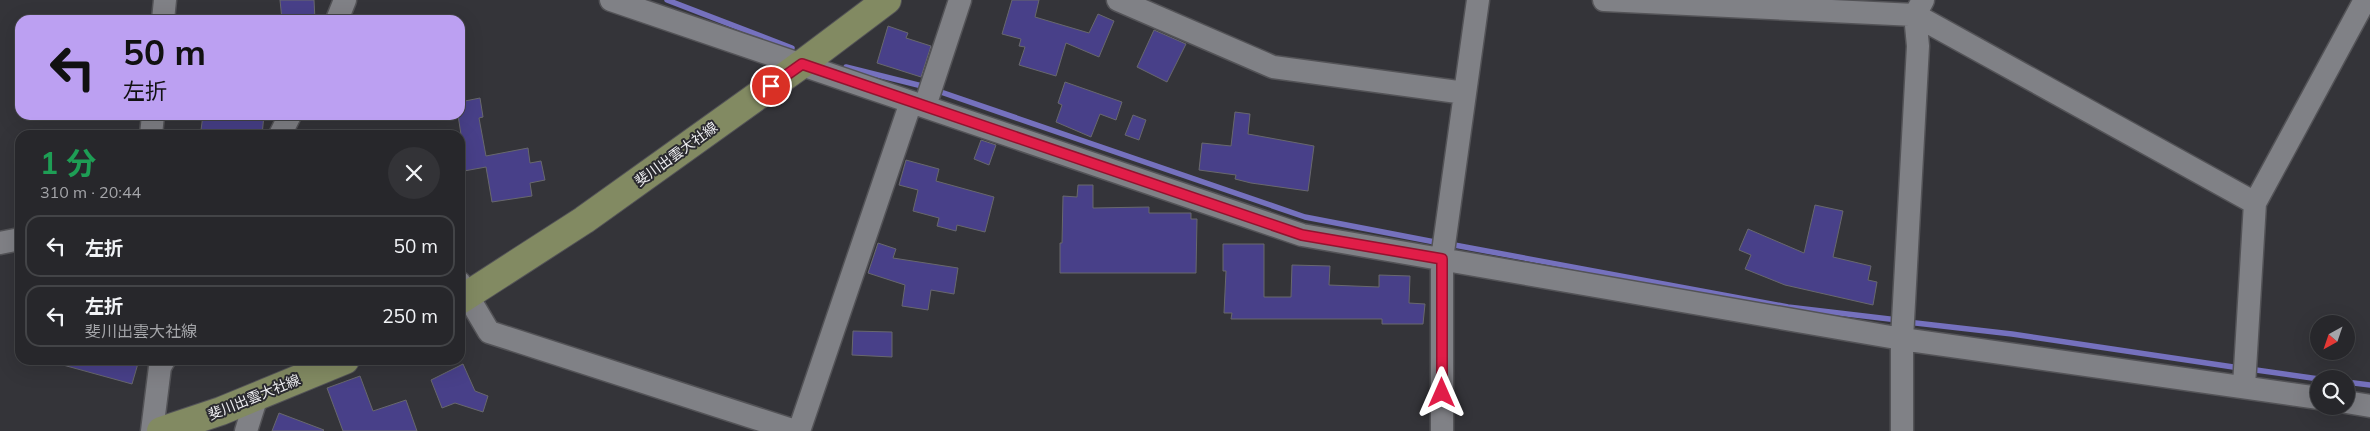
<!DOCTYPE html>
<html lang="ja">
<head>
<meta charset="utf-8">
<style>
	:root { --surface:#27272b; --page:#333337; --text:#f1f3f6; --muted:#a4a5a9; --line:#434447 }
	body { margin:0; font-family:Mulish,"Noto Sans JP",sans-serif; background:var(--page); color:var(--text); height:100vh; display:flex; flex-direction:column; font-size:19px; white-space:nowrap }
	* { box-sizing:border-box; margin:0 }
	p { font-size:16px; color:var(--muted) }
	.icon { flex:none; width:28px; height:28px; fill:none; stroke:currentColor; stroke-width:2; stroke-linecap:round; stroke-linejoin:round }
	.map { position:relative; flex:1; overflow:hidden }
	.details { position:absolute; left:15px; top:130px; width:450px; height:235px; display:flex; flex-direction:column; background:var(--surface); border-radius:15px; box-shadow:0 5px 20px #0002,0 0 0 1px var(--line) }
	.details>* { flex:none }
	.top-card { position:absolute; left:15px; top:15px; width:450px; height:105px; border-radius:15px; box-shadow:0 5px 20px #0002,0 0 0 1px var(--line); background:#bca0f2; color:#111; overflow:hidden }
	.needle { width:32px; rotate:220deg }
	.tools { position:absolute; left:2310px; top:315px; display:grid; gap:10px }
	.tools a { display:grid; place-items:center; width:45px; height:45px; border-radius:50%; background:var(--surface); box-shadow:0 5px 20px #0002,0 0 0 1px var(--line); font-size:25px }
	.pin { position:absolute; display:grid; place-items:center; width:42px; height:42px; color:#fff; margin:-21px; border:2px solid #fff; border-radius:50%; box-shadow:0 1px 5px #0007 }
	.me { position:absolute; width:55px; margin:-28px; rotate:0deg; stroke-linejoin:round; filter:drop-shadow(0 0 4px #0008) }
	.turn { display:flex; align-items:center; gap:18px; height:105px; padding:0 25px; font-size:22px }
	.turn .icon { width:65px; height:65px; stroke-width:2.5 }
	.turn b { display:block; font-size:35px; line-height:42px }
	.round { display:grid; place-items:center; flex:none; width:52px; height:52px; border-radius:26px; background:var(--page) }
	.summary { display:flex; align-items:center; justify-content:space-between; height:85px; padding:0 25px }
	h1 { font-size:30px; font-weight:700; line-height:38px; color:#1e9e55 }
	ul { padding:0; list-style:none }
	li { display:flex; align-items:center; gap:15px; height:62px; margin:0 10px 8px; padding:0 15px; border:2px solid var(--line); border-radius:15px }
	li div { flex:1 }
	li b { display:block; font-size:19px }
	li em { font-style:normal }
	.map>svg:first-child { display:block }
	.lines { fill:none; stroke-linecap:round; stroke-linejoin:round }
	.stream { stroke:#7571be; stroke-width:5.5 }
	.building { fill:#484089; stroke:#68686d }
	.minor-casing { stroke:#535357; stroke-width:25 }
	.major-casing { stroke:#535357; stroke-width:30 }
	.minor { stroke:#808186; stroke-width:22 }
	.major { stroke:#828a62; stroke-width:28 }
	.route-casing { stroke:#92132f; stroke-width:12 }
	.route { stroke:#e11d48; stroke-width:9 }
	.labels { text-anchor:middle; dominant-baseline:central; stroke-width:4; stroke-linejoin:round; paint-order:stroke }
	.street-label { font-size:14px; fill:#efeff2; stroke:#2a2a2f }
</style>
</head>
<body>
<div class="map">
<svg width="2370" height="431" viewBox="0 0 2370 431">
	<rect width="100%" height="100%" fill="#343439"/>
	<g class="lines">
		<!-- stream -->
		<path class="stream" d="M 667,0 L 792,48
			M 846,67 L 926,87
			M 935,90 L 1305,217 L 1440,243
			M 1449,244 L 1788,307 L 1898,320
			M 1907,322 L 2012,334 L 2240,368
			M 2249,369 L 2319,379
			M 2346,382 L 2370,385"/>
	</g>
	<!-- building -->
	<path class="building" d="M 280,0 L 314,0 L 315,20 L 282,20 Z
		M 1012,0 L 1039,0 L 1035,17 L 1089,33 L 1098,14 L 1114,21 L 1099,57 L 1066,43 L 1056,76 L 1019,65 L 1025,47 L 1019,46 L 1021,39 L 1002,34 Z
		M 888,26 L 908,33 L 906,38 L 931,46 L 921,77 L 877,63 Z
		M 1154,30 L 1186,44 L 1167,82 L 1137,67 Z
		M 1065,82 L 1122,102 L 1116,120 L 1100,114 L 1091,137 L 1056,122 L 1062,105 L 1058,103 Z
		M 480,98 L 483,117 L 479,118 L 486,156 L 528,148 L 530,163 L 541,161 L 545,180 L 530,183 L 532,196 L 492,202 L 486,167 L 464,171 L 460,147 L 460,141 L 462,141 L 458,115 L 460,102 Z
		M 1235,112 L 1250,114 L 1248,134 L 1314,146 L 1308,191 L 1251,183 L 1235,179 L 1236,175 L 1199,170 L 1202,143 L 1231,146 Z
		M 203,115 L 264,115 L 262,135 L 201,130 Z
		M 1133,115 L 1146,120 L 1139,140 L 1125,135 Z
		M 981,140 L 996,145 L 989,165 L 974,159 Z
		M 906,160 L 939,169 L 936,181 L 994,197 L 985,232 L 957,225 L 956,231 L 937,226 L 939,218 L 913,211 L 918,190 L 899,185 Z
		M 1078,185 L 1093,185 L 1093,208 L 1149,207 L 1149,213 L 1191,213 L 1191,219 L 1197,219 L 1196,273 L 1060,273 L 1060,243 L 1062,243 L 1063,196 L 1077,197 Z
		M 1815,205 L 1843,211 L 1833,257 L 1871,266 L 1868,280 L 1877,282 L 1873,305 L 1785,285 L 1745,269 L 1751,255 L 1739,250 L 1748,229 L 1804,253 Z
		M 878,243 L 896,249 L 893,258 L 958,268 L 954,294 L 931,290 L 928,310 L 902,306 L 905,285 L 868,273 Z
		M 1223,244 L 1264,244 L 1264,297 L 1291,297 L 1292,265 L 1330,266 L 1329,285 L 1379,287 L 1379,275 L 1410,276 L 1409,303 L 1425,304 L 1423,324 L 1382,324 L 1382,319 L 1231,319 L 1232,313 L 1224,313 L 1226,271 L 1223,271 Z
		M 853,331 L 892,332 L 892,357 L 852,355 Z
		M 64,360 L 139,360 L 132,384 L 63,365 Z
		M 463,364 L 475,391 L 488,396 L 483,412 L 455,403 L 442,408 L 431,380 Z
		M 360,376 L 373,411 L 406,400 L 417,431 L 343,431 L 327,388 Z
		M 279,413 L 324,430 L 323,431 L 272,431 Z"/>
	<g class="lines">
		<defs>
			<path id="minor" d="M 611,0 L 1302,235 L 1902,339 L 2319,398
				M 1118,0 L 1273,67 L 1465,93
				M 1604,0 L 1915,15 L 2255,203
				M 163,20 L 165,0
				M 337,20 L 345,0
				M 925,106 L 960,0
				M 151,135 L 153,115
				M 280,135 L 290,115
				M 0,243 L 20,239
				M 460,283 L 489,332 L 795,431
				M 2244,386 L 2255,203 L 2365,0
				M 2346,402 L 2370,406
				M 152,431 L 160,367 L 164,360
				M 246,431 L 257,396
				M 799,431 L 911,102
				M 1442,431 L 1442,259 L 1478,0
				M 1902,431 L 1902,339 L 1918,46 L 1915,15 L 1923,0"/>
			<path id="major" d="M 460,300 L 584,220 L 802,64 L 887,0
				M 161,431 L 221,411 L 345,360"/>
		</defs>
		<!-- minor casing -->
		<use href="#minor" class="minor-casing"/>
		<!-- major casing -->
		<use href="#major" class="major-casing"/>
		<!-- minor -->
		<use href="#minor" class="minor"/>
		<!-- major -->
		<use href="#major" class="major"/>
	</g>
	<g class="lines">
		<defs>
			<path id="route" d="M 771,86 L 802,64 L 1302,235 L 1442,259 L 1442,393"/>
		</defs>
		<!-- route casing -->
		<use href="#route" class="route-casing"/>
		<!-- route -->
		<use href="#route" class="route"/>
	</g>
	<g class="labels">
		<!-- street labels -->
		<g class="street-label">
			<text transform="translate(676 154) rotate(-36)">斐川出雲大社線</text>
			<text transform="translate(254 397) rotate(-22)">斐川出雲大社線</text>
		</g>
	</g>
</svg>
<div class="tools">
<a><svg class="needle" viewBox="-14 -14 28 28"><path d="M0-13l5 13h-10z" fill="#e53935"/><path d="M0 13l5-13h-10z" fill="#a4a5a9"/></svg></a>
<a><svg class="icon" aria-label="search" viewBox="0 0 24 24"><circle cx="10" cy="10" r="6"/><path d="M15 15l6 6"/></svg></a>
</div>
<div class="pin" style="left:771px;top:86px;background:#d93025"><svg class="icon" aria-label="arrive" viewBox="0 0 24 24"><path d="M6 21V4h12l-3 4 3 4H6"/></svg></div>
<svg class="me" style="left:1442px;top:393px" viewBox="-20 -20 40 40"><path d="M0-17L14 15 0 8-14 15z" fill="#e11d48" stroke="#fff" stroke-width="4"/></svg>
<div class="top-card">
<div class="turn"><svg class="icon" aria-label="left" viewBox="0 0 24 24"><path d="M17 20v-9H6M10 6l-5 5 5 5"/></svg><div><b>50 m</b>左折</div></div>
</div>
<section class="details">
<div class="summary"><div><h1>1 分</h1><p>310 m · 20:44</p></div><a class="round"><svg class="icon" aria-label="close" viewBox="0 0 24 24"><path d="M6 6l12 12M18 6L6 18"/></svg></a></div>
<ul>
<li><svg class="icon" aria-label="left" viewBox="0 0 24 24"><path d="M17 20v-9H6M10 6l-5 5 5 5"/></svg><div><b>左折</b></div><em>50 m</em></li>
<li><svg class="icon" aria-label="left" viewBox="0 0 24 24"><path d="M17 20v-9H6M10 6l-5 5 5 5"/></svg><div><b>左折</b><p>斐川出雲大社線</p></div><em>250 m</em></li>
</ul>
</section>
</div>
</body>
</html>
